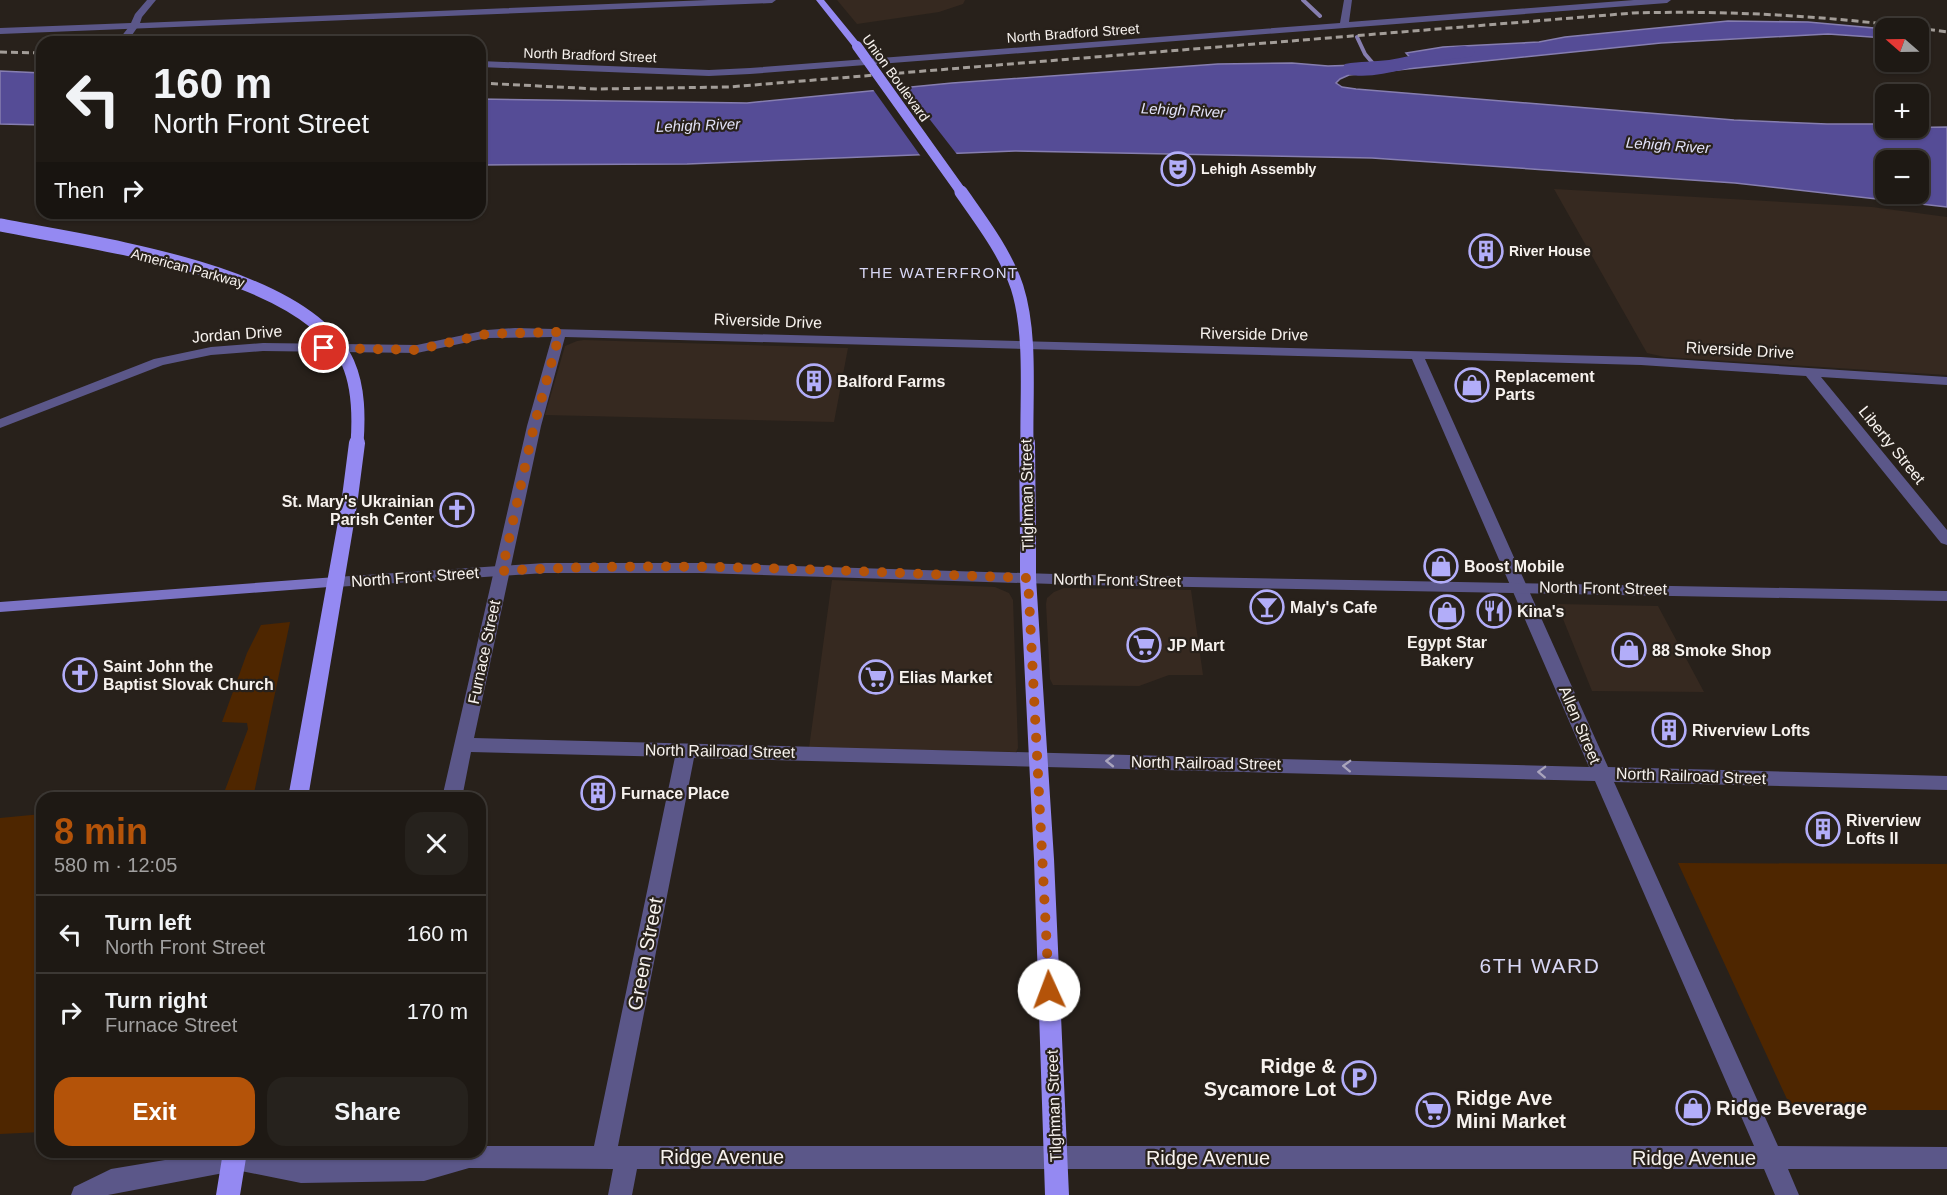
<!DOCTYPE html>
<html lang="en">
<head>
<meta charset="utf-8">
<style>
	:root { --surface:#1e1914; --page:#26221d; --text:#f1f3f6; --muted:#a1a0a0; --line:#3c3834; --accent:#b45309 }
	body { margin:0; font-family:Arial,sans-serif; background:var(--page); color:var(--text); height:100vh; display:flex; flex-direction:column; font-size:22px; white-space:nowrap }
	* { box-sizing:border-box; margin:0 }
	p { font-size:20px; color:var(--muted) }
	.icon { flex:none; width:33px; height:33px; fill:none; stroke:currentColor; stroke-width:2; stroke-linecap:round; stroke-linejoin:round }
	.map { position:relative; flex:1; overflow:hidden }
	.sheet { position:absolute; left:36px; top:792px; width:450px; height:366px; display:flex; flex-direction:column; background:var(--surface); border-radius:18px; box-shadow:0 2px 4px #0004,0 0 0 2px var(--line) }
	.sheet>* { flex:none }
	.hud { position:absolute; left:36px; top:36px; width:450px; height:183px; border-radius:18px; box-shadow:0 2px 4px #0004,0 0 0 2px var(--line); background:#1e1914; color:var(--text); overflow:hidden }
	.needle { width:39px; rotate:290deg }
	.buttons { position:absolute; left:1875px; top:18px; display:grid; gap:12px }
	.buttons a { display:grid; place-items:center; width:54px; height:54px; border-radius:12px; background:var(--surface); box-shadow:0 2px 4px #0004,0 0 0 2px var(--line); font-size:30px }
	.pin { position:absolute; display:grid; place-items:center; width:51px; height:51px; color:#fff; margin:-26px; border:3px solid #fff; border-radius:50%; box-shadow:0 2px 6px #0007 }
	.me { position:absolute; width:66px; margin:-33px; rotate:358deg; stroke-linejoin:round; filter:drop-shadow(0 0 4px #0008) }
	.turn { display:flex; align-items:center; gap:21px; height:126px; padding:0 18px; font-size:27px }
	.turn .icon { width:78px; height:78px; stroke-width:2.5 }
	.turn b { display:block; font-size:42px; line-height:51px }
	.then { display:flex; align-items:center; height:57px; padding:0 18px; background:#0003; gap:12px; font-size:22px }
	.round { display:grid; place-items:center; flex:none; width:63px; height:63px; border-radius:18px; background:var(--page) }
	.summary { display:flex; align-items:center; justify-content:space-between; height:102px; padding:0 18px }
	h1 { font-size:36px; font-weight:700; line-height:45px; color:var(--accent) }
	.action { display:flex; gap:12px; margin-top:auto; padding:12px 18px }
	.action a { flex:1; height:69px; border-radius:18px; background:var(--accent); color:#fff; font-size:24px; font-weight:700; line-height:69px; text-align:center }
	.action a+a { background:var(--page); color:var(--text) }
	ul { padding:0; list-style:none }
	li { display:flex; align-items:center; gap:18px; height:78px; padding:0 18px; border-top:2px solid var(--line) }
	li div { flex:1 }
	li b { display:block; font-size:22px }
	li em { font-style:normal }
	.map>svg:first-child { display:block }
	.built { fill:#362920 }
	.green { fill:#4e2600 }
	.water { fill:#554c96; stroke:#867eb0; stroke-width:1.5; fill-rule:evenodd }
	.pier { fill:#28211b }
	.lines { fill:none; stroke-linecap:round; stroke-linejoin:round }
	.stream { stroke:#867eb0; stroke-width:4 }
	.river { fill:#554c96; fill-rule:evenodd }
	.minor { fill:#5b5789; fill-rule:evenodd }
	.tertiary { fill:#5b5789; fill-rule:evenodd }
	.secondary { fill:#7b73c4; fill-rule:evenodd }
	.primary { fill:#9489f2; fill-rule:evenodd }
	.rail { stroke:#a39d98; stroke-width:3; stroke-dasharray:7 4; stroke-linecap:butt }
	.primary-bridge-far2 { stroke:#9489f2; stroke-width:10 }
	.primary-bridge-far1 { stroke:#9489f2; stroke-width:13 }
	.primary-bridge { stroke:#9489f2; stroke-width:16 }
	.oneway { stroke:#a9a4bc }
	.route { stroke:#b45309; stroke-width:10; stroke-dasharray:0 18 }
	.labels { text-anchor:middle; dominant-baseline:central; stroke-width:4.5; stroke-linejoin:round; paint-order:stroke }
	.far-street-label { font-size:14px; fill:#f7f2ee; stroke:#28211b }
	.far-poi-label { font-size:14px; font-weight:bold; fill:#f7f2ee; stroke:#28211b; text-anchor:start }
	.far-water-label { font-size:15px; font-style:italic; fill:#e2e2f8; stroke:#28211b }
	.far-neighbourhood-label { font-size:15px; letter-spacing:1.5px; fill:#d8d7f5; stroke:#28211b }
	.street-label { font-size:16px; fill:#f7f2ee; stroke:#28211b }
	.poi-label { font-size:16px; font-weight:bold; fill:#f7f2ee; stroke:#28211b; text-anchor:start }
	.near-street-label { font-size:20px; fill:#f7f2ee; stroke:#28211b }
	.near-poi-label { font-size:20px; font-weight:bold; fill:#f7f2ee; stroke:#28211b; text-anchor:start }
	.near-neighbourhood-label { font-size:21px; letter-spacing:1.5px; fill:#d8d7f5; stroke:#28211b }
</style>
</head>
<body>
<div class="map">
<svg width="1947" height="1195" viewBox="0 0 1947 1195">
	<rect width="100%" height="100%" fill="#28211b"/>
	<!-- built -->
	<path class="built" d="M 837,0 L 965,0 L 963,4 L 939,12 L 857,24 Z
		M 1554,189 L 1872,207 L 1947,217 L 1947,375 L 1665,357 L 1647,353 Z
		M 577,341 L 584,340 L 848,348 L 834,422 L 545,415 L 565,346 Z
		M 832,580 L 995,587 L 1009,593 L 1013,600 L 1018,748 L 1016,752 L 809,748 Z
		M 1064,588 L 1191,590 L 1203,675 L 1169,675 L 1139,686 L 1053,685 L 1050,679 L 1046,604 L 1047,598 L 1054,592 Z
		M 1557,604 L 1658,606 L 1704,692 L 1592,691 Z"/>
	<!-- green -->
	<path class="green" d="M 290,622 L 253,798 L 222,798 L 248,729 L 247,723 L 222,722 L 247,653 L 261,625 Z
		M 42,814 L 42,1132 L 0,1134 L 0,818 Z
		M 1678,863 L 1947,864 L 1947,1110 L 1792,1110 Z"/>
	<!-- water -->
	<path class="water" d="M 1728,21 L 1808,22 L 1885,29 L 1885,38 L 1828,34 L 1661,43 L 1349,75 L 1340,79 L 1336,83 L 1342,87 L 1356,89 L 1734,120 L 1827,124 L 1885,124 L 1886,128 L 1947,127 L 1947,207 L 1735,183 L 1372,158 L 1015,151 L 687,164 L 480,165 L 480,99 L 747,103 L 952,83 L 1218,64 L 1292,63 L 1328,66 L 1415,63 L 1406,53 L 1443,47 L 1539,42 L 1565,37 ZM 1886,160 L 1918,160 L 1918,194 L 1886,194 Z
		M 0,71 L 42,73 L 42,125 L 0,124 Z"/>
	<!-- pier -->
	<path class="pier" d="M 903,85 L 959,157 L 922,158 L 872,88 Z"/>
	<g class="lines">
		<!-- stream -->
		<path class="stream" d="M 1303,0 L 1320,16
			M 1357,37 L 1365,54 L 1376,67"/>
		<!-- river -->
		<path class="river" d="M 1465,46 L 1472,48 L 1475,52 L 1472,56 C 1463,59 1453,58 1444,60 C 1413,65 1377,81 1345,74 L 1342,69 L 1345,64 C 1360,61 1374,62 1389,60 C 1415,56 1439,47 1465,46 Z"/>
		<!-- minor -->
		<path class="minor" d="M 1344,0 L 1352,0 L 1349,22 L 1634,0 L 1671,0 L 1667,3 L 750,74 L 709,76 L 480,67 L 480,61 L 709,70 L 750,68 L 1340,23 Z
			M 132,23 L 139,25 L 130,38 L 132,42 L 122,42 L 120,38 Z
			M 515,328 L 1641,357 L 1947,377 L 1947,385 L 1821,377 L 1947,530 L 1947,545 L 1941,543 L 1806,376 L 1641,365 L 1425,359 L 1608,767 L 1947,776 L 1947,790 L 1614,782 L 1778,1146 L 1947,1147 L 1947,1169 L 1788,1169 L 1799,1195 L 1775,1195 L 1764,1169 L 637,1169 L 632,1195 L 608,1195 L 613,1169 L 469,1168 L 424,1181 L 301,1183 L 226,1168 L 222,1160 L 225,1152 L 255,1152 L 301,1159 L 424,1157 L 445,1152 L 480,1152 L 480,1146 L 594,1146 L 675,757 L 471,752 L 462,798 L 442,798 L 527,426 L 552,337 L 487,338 L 417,353 L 263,351 L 211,355 L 163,365 L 0,428 L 0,419 L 154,359 L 211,347 L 263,343 L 417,345 L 487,330 ZM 565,337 L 1412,359 L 1589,767 L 474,738 L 541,426 ZM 694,758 L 1595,781 L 1754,1146 L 618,1146 Z"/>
		<!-- tertiary -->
		<path class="tertiary" d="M 147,0 L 156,0 L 142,17 L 140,23 L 708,0 L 776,0 L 772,3 L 0,34 L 0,28 L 131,23 L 135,14 Z
			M 545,563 L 701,563 L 1085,575 L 1947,591 L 1947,601 L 1085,585 L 701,573 L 545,573 L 336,587 L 330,586 L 328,582 L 330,578 L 336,577 Z
			M 213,1152 L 243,1152 L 246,1160 L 242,1168 L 234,1171 L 108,1195 L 71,1195 L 74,1187 L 111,1169 Z"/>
		<!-- secondary -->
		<path class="secondary" d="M 336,577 L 342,578 L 344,582 L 342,586 L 0,612 L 0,602 Z"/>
		<!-- primary -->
		<path class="primary" d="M 816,0 L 824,0 L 860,44 L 860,48 L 854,48 Z
			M 349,500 L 357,505 L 308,798 L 288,798 L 341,505 Z
			M 1028,533 L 1036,538 L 1036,578 L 1054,859 L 1069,1195 L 1045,1195 L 1034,859 L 1020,578 L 1020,538 Z
			M 223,1152 L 247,1152 L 240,1195 L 216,1195 Z"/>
		<!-- rail -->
		<path class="rail" d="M 0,52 L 42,53
			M 480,83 L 597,89 L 729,87 L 1633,13 C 1739,10 1842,17 1947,32"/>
		<!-- primary-bridge-far2 -->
		<path class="primary-bridge-far2" d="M 857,46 L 962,193"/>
		<!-- primary-bridge-far1 -->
		<path class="primary-bridge-far1" d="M 961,192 C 982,222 1005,252 1017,287 C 1032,334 1026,396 1027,444
			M 0,225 C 91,243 306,270 348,363 C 359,388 359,417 357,444"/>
		<!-- primary-bridge -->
		<path class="primary-bridge" d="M 1027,443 L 1028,538
			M 349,505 L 357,443"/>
	</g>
	<!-- one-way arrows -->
	<defs><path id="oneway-chevron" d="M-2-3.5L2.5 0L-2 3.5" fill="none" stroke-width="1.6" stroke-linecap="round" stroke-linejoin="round" transform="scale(1.5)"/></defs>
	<g class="oneway">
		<use href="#oneway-chevron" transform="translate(1110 761) rotate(-179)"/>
		<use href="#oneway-chevron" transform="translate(1347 766) rotate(-178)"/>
		<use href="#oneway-chevron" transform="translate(1542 772) rotate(-178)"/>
	</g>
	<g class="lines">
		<!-- route -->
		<path class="route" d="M 324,348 L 416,350 L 487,334 L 560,332 L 534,426 L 502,571 C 675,560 855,572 1028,578 L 1049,990"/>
	</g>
	<!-- icons -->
	<defs>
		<symbol id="theatre-ring" viewBox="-11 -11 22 22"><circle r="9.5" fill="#28211b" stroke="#b2adf9" stroke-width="1.5"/><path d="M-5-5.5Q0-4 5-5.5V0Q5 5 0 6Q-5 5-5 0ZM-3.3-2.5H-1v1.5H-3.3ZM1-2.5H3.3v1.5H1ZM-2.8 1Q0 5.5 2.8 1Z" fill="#b2adf9"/></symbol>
		<symbol id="building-ring" viewBox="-11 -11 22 22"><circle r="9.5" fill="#28211b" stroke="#b2adf9" stroke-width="1.5"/><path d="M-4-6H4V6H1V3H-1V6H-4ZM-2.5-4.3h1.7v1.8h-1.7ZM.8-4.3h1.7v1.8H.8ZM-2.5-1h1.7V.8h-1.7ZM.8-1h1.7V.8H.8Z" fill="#b2adf9"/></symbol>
		<symbol id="shop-ring" viewBox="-11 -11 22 22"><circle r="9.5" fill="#28211b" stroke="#b2adf9" stroke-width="1.5"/><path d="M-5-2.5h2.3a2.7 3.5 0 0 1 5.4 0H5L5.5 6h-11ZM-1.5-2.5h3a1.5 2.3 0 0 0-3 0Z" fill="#b2adf9"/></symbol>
		<symbol id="church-ring" viewBox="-11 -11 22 22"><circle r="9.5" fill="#28211b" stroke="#b2adf9" stroke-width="1.5"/><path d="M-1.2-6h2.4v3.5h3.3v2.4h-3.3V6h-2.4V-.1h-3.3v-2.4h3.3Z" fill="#b2adf9"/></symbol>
		<symbol id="bar-ring" viewBox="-11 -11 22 22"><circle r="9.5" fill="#28211b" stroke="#b2adf9" stroke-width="1.5"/><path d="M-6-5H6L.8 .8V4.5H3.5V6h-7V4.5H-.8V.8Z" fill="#b2adf9"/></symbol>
		<symbol id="restaurant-ring" viewBox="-11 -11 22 22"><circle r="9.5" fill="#28211b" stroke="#b2adf9" stroke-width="1.5"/><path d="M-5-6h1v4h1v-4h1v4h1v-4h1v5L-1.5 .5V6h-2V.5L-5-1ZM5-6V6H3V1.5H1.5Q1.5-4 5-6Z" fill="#b2adf9"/></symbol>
		<symbol id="supermarket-ring" viewBox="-11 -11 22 22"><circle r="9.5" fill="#28211b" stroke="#b2adf9" stroke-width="1.5"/><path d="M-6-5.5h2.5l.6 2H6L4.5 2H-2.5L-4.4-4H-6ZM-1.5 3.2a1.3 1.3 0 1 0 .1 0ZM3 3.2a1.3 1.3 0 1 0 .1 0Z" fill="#b2adf9"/></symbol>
		<symbol id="parking-ring" viewBox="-11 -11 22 22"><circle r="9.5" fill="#28211b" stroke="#b2adf9" stroke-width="1.5"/><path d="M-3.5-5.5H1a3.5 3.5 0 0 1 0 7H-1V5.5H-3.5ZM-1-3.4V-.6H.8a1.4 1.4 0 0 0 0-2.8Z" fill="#b2adf9"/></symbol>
	</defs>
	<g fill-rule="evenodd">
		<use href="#theatre-ring" x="1159" y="150" width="38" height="38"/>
		<use href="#building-ring" x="1467" y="232" width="38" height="38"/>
		<use href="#building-ring" x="795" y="362" width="38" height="38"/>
		<use href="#shop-ring" x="1453" y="366" width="38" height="38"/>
		<use href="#church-ring" x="438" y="491" width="38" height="38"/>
		<use href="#shop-ring" x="1422" y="547" width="38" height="38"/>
		<use href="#bar-ring" x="1248" y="588" width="38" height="38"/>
		<use href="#restaurant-ring" x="1475" y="592" width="38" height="38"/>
		<use href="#shop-ring" x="1428" y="593" width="38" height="38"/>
		<use href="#supermarket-ring" x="1125" y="626" width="38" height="38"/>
		<use href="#shop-ring" x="1610" y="631" width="38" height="38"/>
		<use href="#church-ring" x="61" y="656" width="38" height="38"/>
		<use href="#supermarket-ring" x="857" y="658" width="38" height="38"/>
		<use href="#building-ring" x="1650" y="711" width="38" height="38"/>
		<use href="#building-ring" x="579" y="774" width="38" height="38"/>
		<use href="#building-ring" x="1804" y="810" width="38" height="38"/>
		<use href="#parking-ring" x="1340" y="1059" width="38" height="38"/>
		<use href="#shop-ring" x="1674" y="1089" width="38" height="38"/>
		<use href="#supermarket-ring" x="1414" y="1091" width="38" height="38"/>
	</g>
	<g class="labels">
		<!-- far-street labels -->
		<g class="far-street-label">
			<text transform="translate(1073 33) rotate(-4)">North Bradford Street</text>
			<text transform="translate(590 55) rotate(2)">North Bradford Street</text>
			<text transform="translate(896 78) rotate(54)">Union Boulevard</text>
			<text transform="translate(188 268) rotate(15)">American Parkway</text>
		</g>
		<!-- far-poi labels -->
		<g class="far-poi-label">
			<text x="1201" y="169">Lehigh Assembly</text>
			<text x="1509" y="251">River House</text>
		</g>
		<!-- far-water labels -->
		<g class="far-water-label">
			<text transform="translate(1183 110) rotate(3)">Lehigh River</text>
			<text transform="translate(698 125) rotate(-2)">Lehigh River</text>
			<text transform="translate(1668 145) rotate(4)">Lehigh River</text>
		</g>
		<!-- far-neighbourhood labels -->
		<g class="far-neighbourhood-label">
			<text x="939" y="272">THE WATERFRONT</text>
		</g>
		<!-- street labels -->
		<g class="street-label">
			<text transform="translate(768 321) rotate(2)">Riverside Drive</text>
			<text transform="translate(237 334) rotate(-4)">Jordan Drive</text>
			<text transform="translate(1254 334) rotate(1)">Riverside Drive</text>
			<text transform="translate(1740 350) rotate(3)">Riverside Drive</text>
			<text transform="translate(1892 445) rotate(51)">Liberty Street</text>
			<text transform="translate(1027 495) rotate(-91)">Tilghman Street</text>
			<text transform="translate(415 577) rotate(-4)">North Front Street</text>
			<text transform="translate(1117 580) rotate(1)">North Front Street</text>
			<text transform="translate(1603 588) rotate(1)">North Front Street</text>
			<text transform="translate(484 652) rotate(-78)">Furnace Street</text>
			<text transform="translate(1580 725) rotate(67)">Allen Street</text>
			<text transform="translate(720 751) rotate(1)">North Railroad Street</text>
			<text transform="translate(1206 763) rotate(1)">North Railroad Street</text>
			<text transform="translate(1691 776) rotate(2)">North Railroad Street</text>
			<text transform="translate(1054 1106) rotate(-92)">Tilghman Street</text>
		</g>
		<!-- poi labels -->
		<g class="poi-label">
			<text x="1495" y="376">Replacement<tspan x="1495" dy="18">Parts</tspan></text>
			<text x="837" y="381">Balford Farms</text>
			<text x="434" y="501" text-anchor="end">St. Mary's Ukrainian<tspan x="434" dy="18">Parish Center</tspan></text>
			<text x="1464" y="566">Boost Mobile</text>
			<text x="1290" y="607">Maly's Cafe</text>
			<text x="1517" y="611">Kina's</text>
			<text x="1447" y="642" text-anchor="middle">Egypt Star<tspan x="1447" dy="18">Bakery</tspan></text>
			<text x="1167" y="645">JP Mart</text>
			<text x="1652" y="650">88 Smoke Shop</text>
			<text x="103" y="666">Saint John the<tspan x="103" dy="18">Baptist Slovak Church</tspan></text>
			<text x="899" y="677">Elias Market</text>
			<text x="1692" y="730">Riverview Lofts</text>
			<text x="621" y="793">Furnace Place</text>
			<text x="1846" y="820">Riverview<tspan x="1846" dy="18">Lofts II</tspan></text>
		</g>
		<!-- near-street labels -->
		<g class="near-street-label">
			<text transform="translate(645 954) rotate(-79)">Green Street</text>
			<text x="722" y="1157">Ridge Avenue</text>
			<text x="1208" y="1158">Ridge Avenue</text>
			<text x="1694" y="1158">Ridge Avenue</text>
		</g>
		<!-- near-poi labels -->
		<g class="near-poi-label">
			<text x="1336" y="1066" text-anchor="end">Ridge &amp;<tspan x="1336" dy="23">Sycamore Lot</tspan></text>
			<text x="1456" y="1098">Ridge Ave<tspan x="1456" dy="23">Mini Market</tspan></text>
			<text x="1716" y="1108">Ridge Beverage</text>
		</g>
		<!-- near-neighbourhood labels -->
		<g class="near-neighbourhood-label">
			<text x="1540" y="965">6TH WARD</text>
		</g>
	</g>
</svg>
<div class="buttons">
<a><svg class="needle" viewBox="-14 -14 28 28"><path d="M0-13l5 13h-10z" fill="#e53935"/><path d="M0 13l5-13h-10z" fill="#a1a0a0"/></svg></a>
<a>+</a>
<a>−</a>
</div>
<div class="pin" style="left:324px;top:348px;background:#d93025"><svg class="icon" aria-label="arrive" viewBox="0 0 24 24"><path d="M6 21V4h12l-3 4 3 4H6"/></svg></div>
<svg class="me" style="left:1049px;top:990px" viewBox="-20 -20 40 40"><circle r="19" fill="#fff"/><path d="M0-13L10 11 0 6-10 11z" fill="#b45309"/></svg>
<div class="hud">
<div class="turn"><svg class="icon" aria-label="left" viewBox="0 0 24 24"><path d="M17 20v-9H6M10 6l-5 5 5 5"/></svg><div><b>160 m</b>North Front Street</div></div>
<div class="then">Then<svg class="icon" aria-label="right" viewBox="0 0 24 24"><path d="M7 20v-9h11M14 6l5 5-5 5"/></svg></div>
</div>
<section class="sheet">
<div class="summary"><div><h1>8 min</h1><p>580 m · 12:05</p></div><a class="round"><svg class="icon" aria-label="close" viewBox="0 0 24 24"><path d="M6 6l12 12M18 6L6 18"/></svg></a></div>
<ul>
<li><svg class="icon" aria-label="left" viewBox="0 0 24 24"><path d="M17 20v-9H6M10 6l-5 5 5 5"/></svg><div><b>Turn left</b><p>North Front Street</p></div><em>160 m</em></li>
<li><svg class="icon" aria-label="right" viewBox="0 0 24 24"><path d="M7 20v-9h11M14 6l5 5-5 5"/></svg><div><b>Turn right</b><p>Furnace Street</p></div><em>170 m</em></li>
</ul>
<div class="action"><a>Exit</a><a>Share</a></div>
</section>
</div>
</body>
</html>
